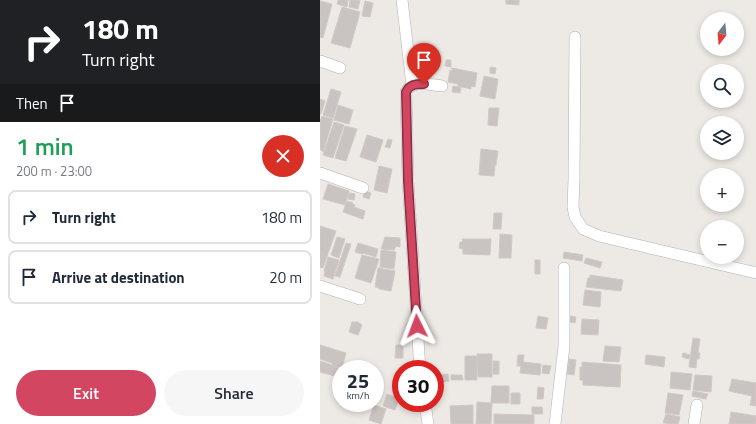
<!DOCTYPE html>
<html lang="en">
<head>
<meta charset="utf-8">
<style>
	:root { --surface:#fff; --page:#f6f6f7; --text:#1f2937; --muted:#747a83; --line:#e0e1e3; --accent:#d24661 }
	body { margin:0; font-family:"Titillium Web",sans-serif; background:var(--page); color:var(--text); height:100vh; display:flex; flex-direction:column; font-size:15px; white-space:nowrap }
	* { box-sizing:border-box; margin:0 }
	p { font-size:13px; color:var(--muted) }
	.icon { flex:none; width:22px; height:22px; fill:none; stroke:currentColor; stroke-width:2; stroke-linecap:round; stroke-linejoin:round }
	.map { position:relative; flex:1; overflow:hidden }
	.sheet { display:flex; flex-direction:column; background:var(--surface); width:320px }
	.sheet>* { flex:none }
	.banner { background:#202124; color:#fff; overflow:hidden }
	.needle { width:26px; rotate:196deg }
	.buttons { position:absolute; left:380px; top:12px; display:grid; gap:8px }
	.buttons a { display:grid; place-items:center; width:44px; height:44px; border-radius:50%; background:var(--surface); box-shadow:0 2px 6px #0003; font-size:20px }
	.speed { position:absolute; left:12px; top:360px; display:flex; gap:8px; font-size:20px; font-weight:700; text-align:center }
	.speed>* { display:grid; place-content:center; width:52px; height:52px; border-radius:50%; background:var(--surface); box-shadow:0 2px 6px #0003; line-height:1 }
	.speed small { font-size:10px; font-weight:400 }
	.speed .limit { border:6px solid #d22; background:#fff; color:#111 }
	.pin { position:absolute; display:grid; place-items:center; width:34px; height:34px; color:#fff; margin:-41px -17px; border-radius:50% 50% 50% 0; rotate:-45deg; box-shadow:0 0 4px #0007 }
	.pin .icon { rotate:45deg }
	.me { position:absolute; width:44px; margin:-22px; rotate:357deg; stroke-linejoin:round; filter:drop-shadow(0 0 3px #0008) }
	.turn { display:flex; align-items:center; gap:14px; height:84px; padding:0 16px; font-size:18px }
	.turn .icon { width:52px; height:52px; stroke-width:2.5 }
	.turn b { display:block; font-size:28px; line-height:34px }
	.then { display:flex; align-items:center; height:38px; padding:0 16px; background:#0003; gap:8px; font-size:15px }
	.round { display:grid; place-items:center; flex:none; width:42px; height:42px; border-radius:21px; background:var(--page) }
	.overview { display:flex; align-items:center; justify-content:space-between; height:68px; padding:0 16px }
	h1 { font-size:24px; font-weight:600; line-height:30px; color:#1e9e55 }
	.cta { display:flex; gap:8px; margin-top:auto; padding:8px 16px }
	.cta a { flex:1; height:46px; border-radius:24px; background:var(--accent); color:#fff; font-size:16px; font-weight:600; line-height:46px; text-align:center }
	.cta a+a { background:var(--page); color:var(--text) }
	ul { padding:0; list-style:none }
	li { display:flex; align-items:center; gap:12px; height:54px; margin:0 8px 6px; padding:0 8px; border:2px solid var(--line); border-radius:8px }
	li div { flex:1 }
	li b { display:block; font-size:15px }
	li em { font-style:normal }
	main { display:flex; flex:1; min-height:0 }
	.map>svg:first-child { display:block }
	.building { fill:#c9c4c1; stroke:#d1c9c4 }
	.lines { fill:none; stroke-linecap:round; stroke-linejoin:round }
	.minor-casing { stroke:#b0b3b5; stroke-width:12 }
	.minor { stroke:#fff; stroke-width:11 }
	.route-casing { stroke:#882e3f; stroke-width:10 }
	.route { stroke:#d24661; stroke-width:7 }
</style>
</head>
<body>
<main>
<section class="sheet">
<div class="banner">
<div class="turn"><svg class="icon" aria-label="right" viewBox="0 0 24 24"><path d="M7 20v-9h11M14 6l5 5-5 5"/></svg><div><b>180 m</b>Turn right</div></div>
<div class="then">Then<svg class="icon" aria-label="arrive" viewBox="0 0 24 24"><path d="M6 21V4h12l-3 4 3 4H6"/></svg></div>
</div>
<div class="overview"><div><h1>1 min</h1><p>200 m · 23:00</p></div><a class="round" style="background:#d93025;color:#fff"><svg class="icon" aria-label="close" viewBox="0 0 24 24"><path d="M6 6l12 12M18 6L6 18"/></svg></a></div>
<ul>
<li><svg class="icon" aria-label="right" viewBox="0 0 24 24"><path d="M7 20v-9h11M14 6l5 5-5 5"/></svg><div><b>Turn right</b></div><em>180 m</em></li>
<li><svg class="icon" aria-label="arrive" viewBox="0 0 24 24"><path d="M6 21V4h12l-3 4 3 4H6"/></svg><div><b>Arrive at destination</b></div><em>20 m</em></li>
</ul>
<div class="cta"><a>Exit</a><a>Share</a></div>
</section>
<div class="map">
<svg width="436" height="424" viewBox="0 0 436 424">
	<rect width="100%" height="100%" fill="#ede9e5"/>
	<!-- building -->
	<path class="building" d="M 18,0 L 28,0 L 27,7 L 17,4 Z
		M 30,0 L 40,0 L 38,9 L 29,7 Z
		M 186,0 L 199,0 L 199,5 L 186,4 Z
		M 0,1 L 12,4 L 3,38 L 0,37 Z
		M 45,1 L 53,3 L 50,17 L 42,16 Z
		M 22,7 L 40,12 L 30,48 L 11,43 Z
		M 126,60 L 131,60 L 131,67 L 125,66 Z
		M 170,67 L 176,68 L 175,74 L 170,73 Z
		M 132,68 L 157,73 L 155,87 L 151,86 L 151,89 L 138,86 L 138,84 L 128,82 L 130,70 L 132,71 Z
		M 164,76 L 178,79 L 175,99 L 160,96 Z
		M 133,86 L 141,87 L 140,93 L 132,92 Z
		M 11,89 L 21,92 L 13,118 L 3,115 Z
		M 0,99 L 5,101 L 1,114 L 0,114 Z
		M 18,105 L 33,110 L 29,124 L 14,120 Z
		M 169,108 L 179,108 L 177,126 L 168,125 Z
		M 2,116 L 13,119 L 3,152 L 0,149 L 0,121 Z
		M 14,122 L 24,125 L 13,158 L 3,155 Z
		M 25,126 L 37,129 L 26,161 L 15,158 Z
		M 47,135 L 63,140 L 56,162 L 40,157 Z
		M 68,139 L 72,140 L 70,148 L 65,147 Z
		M 161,149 L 178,151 L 176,165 L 175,165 L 174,176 L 159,175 Z
		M 59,166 L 72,169 L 67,193 L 54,190 Z
		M 8,184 L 29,191 L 25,205 L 3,199 Z
		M 44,191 L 51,193 L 49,199 L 43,197 Z
		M 29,193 L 35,194 L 34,200 L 28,199 Z
		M 27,201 L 33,203 L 32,204 L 35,205 L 34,207 L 45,211 L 43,219 L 23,212 Z
		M 174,213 L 182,213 L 181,229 L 173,229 Z
		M 0,226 L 16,231 L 3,268 L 0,267 Z
		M 180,234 L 192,235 L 191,258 L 179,258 Z
		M 17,237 L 25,239 L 19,258 L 11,255 Z
		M 65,237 L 80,238 L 80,247 L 76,246 L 74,250 L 61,249 Z
		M 142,239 L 171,239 L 170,255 L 143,254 L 143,249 L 139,248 L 140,242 L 143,242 Z
		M 26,243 L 31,244 L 20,277 L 15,276 Z
		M 38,243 L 58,249 L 56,257 L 43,253 L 42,254 L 35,252 Z
		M 61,250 L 76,252 L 74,269 L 60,267 Z
		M 244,252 L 263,255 L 262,261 L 243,258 Z
		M 42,255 L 59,259 L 51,283 L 35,278 Z
		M 8,257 L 19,260 L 13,279 L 4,276 L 5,272 L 4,271 Z
		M 266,258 L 282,262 L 280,268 L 264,263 Z
		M 215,260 L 220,260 L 220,274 L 215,274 Z
		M 58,268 L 75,271 L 71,291 L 59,289 L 59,288 L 55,287 Z
		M 270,275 L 303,280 L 301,291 L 266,287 L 268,278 L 270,278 Z
		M 265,290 L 281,292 L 280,307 L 263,305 Z
		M 218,316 L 228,318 L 226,329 L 216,328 Z
		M 250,316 L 256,317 L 255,323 L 249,322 Z
		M 262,319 L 279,320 L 278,335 L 261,334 Z
		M 32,322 L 38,322 L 42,325 L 38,335 L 29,332 Z
		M 373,338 L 380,339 L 378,353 L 380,353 L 379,359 L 377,359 L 376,368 L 369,367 Z
		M 0,345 L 26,353 L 22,368 L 12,365 L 12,363 L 0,359 Z
		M 76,345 L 83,345 L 83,358 L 75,358 Z
		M 285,346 L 301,347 L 299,362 L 283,361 Z
		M 363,353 L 370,355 L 369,359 L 362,357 Z
		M 157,354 L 172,354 L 172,377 L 158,377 Z
		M 198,355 L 204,355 L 203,362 L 221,364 L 220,375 L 200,373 L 201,366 L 197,366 Z
		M 326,355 L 345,357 L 344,367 L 325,364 Z
		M 145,356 L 157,356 L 157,380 L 145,380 Z
		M 249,359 L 256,360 L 254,375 L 247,374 Z
		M 0,361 L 18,367 L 15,376 L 0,372 Z
		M 173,361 L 179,361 L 179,374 L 173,374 Z
		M 262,362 L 301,365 L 300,387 L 263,385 L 263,380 L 260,380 L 260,367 L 262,367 Z
		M 223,365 L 231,366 L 229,374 L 222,373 Z
		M 351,372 L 372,374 L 370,390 L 350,388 Z
		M 128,374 L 129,381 L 120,382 L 119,375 Z
		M 131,375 L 142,375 L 143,380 L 131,380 Z
		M 375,375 L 392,376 L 391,392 L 373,390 Z
		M 412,379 L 436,383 L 436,406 L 430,405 L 432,396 L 409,391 Z
		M 172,386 L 189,386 L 189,403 L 171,403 Z
		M 218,387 L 224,388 L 223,399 L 217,399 Z
		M 55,388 L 60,390 L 55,403 Z
		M 373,391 L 388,394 L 386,399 L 372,396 Z
		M 191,393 L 200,393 L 200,404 L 191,404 Z
		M 348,393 L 363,395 L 359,415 L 345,413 Z
		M 67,394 L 79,399 L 75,410 L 63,406 Z
		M 157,402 L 172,403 L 171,424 L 156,424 Z
		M 54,405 L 66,409 L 61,424 L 49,420 Z
		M 153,405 L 153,424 L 131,424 L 130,406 Z
		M 212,407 L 222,407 L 223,414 L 212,414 Z
		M 411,412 L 436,416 L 436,424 L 409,424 Z
		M 174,414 L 214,415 L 214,424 L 174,424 Z
		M 346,414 L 360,417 L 358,424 L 343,423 Z"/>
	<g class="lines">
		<defs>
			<path id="minor" d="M 82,0 L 92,85
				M 255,37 L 254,180 L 253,207 L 255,217 L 263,229 L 279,236 L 436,273
				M 0,61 L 20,68
				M 0,173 L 43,188
				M 0,286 L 40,299
				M 100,369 L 99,355 L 88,181 L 86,92 C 92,79 110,85 122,86
				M 105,403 L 108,424
				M 235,424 L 244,346 L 244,268
				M 374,424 L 377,405"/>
		</defs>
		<!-- minor casing -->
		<use href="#minor" class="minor-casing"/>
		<!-- minor -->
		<use href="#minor" class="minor"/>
	</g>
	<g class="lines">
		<defs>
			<path id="route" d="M 97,326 L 88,181 L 86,92 C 90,84 96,84 104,84"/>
		</defs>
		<!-- route casing -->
		<use href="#route" class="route-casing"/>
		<!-- route -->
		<use href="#route" class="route"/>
	</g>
</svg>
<div class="buttons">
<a><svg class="needle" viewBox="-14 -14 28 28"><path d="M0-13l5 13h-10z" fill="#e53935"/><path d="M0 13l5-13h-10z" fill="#747a83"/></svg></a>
<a><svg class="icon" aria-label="search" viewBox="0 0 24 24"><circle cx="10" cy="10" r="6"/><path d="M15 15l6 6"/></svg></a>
<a><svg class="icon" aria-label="layers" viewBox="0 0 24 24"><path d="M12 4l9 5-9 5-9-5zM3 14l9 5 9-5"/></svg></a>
<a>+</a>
<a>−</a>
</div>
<div class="speed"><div>25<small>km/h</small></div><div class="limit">30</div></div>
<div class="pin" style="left:104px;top:84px;background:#d93025"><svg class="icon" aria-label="arrive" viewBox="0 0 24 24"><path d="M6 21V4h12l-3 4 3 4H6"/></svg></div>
<svg class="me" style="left:97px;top:326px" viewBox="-20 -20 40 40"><path d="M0-17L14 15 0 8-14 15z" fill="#d24661" stroke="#fff" stroke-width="4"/></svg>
</div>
</main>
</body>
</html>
